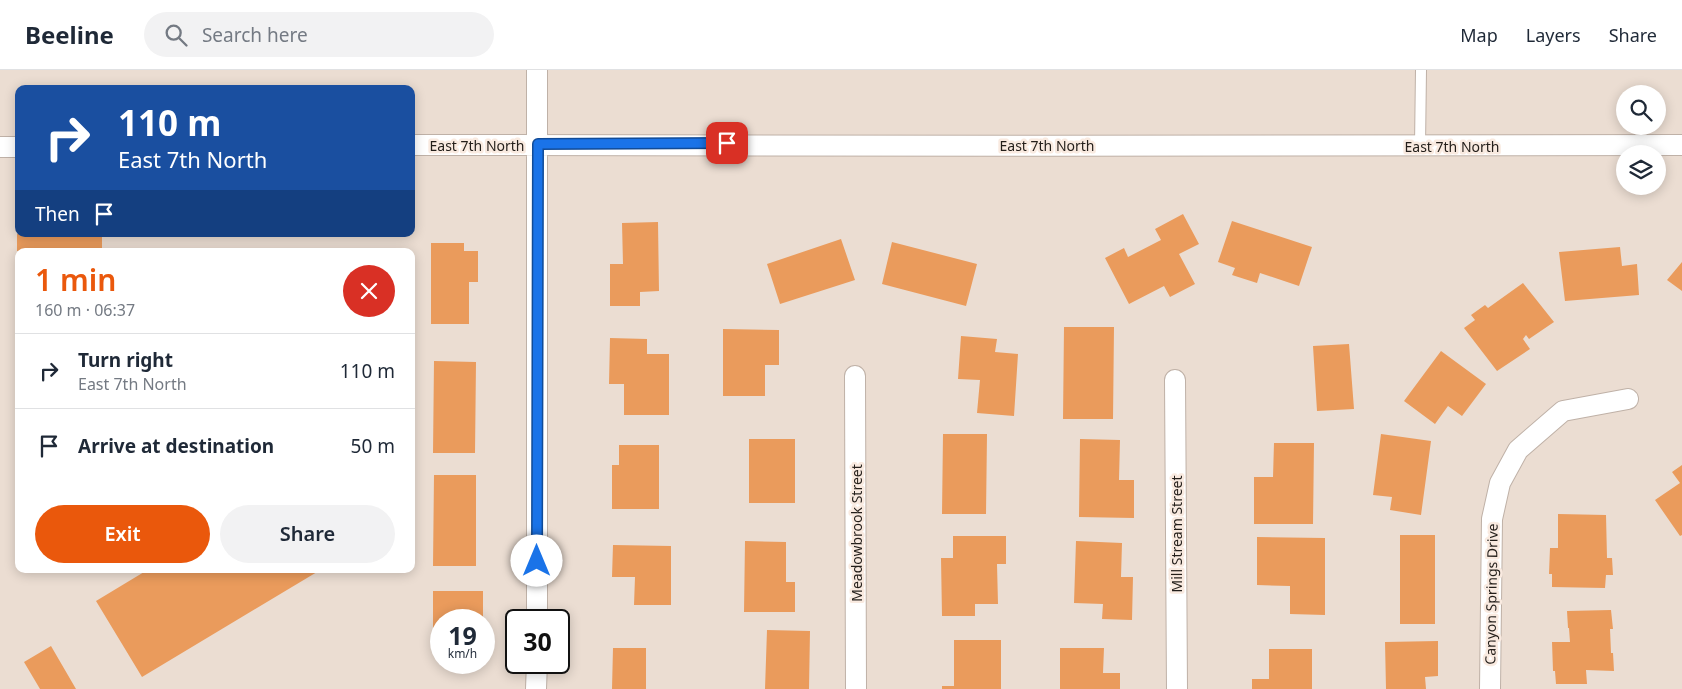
<!DOCTYPE html>
<html lang="en">
<head>
<meta charset="utf-8">
<style>
	:root { --surface:#fff; --page:#f2f2f3; --text:#1f2937; --muted:#747a83; --line:#e0e1e3; --accent:#ea580c }
	body { margin:0; font-family:"Noto Sans",sans-serif; background:var(--page); color:var(--text); height:100vh; display:flex; flex-direction:column; font-size:19px; white-space:nowrap }
	* { box-sizing:border-box; margin:0 }
	p { font-size:16px; color:var(--muted) }
	.icon { flex:none; width:28px; height:28px; fill:none; stroke:currentColor; stroke-width:2; stroke-linecap:round; stroke-linejoin:round }
	.map { position:relative; flex:1; overflow:hidden }
	.drawer { position:absolute; left:15px; top:178px; width:400px; height:325px; display:flex; flex-direction:column; background:var(--surface); border-radius:10px; box-shadow:0 2px 12px #0003 }
	.drawer>* { flex:none }
	.banner { position:absolute; left:15px; top:15px; width:400px; height:152px; border-radius:10px; box-shadow:0 2px 12px #0003; background:#1a4fa0; color:#fff; overflow:hidden }
	.buttons { position:absolute; left:1616px; top:15px; display:grid; gap:10px }
	.buttons a { display:grid; place-items:center; width:50px; height:50px; border-radius:50%; background:var(--surface); box-shadow:0 2px 12px #0003; font-size:25px }
	.speed { position:absolute; left:430px; top:539px; display:flex; gap:10px; font-size:25px; font-weight:700; text-align:center }
	.speed>* { display:grid; place-content:center; width:65px; height:65px; border-radius:50%; background:var(--surface); box-shadow:0 2px 12px #0003; line-height:1 }
	.speed small { font-size:12px; font-weight:400 }
	.speed .limit { border:2px solid #111; border-radius:8px; background:#fff; color:#111 }
	.pin { position:absolute; display:grid; place-items:center; width:42px; height:42px; color:#fff; margin:-21px; border-radius:10px; box-shadow:0 2px 8px #0006 }
	.me { position:absolute; width:55px; margin:-28px; rotate:0deg; stroke-linejoin:round; filter:drop-shadow(0 0 4px #0008) }
	.turn { display:flex; align-items:center; gap:18px; height:105px; padding:0 20px; font-size:22px }
	.turn .icon { width:65px; height:65px; stroke-width:2.5 }
	.turn b { display:block; font-size:35px; line-height:42px }
	.then { display:flex; align-items:center; height:48px; padding:0 20px; background:#0003; gap:10px; font-size:19px }
	.round { display:grid; place-items:center; flex:none; width:52px; height:52px; border-radius:26px; background:var(--page) }
	.summary { display:flex; align-items:center; justify-content:space-between; height:85px; padding:0 20px }
	h1 { font-size:30px; font-weight:600; line-height:38px; color:var(--accent) }
	.action { display:flex; gap:10px; margin-top:auto; padding:10px 20px }
	.action a { flex:1; height:58px; border-radius:30px; background:var(--accent); color:#fff; font-size:20px; font-weight:600; line-height:58px; text-align:center }
	.action a+a { background:var(--page); color:var(--text) }
	ul { padding:0; list-style:none }
	li { display:flex; align-items:center; gap:15px; height:75px; padding:0 20px; border-top:1px solid var(--line) }
	li div { flex:1 }
	li b { display:block; font-size:19px }
	li em { font-style:normal }
	header { display:flex; align-items:center; gap:30px; box-sizing:border-box; height:70px; padding:0 25px; background:var(--surface); border-bottom:1px solid var(--line) }
	header strong { font-size:24px }
	nav { display:flex; gap:28px; margin-inline-start:auto; font-size:18px }
	.search { width:350px; height:45px; background:var(--page); display:flex; align-items:center; gap:12px; box-sizing:border-box; padding:0 18px; border-radius:28px; color:var(--muted); font-size:19px }
	.map>svg:first-child { display:block }
	.building { fill:#ea9b5c }
	.lines { fill:none; stroke-linecap:round; stroke-linejoin:round }
	.lane-casing { stroke:#bfb1a7; stroke-width:12 }
	.street-casing { stroke:#bfb1a7; stroke-width:22 }
	.lane { stroke:#fff; stroke-width:10 }
	.street { stroke:#fff; stroke-width:20 }
	.route-casing { stroke:#114b97; stroke-width:12 }
	.route { stroke:#1a73e8; stroke-width:9 }
	.labels { text-anchor:middle; dominant-baseline:central; stroke-width:5; stroke-linejoin:round; paint-order:stroke }
	.street-label { font-size:14px; fill:#231e1a; stroke:#f9eae0 }
</style>
</head>
<body>
<header>
<strong>Beeline</strong>
<div class="search"><svg class="icon" aria-label="search" viewBox="0 0 24 24"><circle cx="10" cy="10" r="6"/><path d="M15 15l6 6"/></svg>Search here</div>
<nav><a>Map</a><a>Layers</a><a>Share</a></nav>
</header>
<div class="map">
<svg width="1682" height="619" viewBox="0 0 1682 619">
	<rect width="100%" height="100%" fill="#ebddd2"/>
	<!-- building -->
	<path class="building" d="M 1183,144 L 1199,174 L 1179,184 L 1195,214 L 1170,227 L 1164,216 L 1129,234 L 1105,188 L 1124,178 L 1128,187 L 1161,170 L 1155,159 Z
		M 1232,151 L 1312,177 L 1299,216 L 1260,203 L 1257,213 L 1232,205 L 1235,198 L 1218,192 Z
		M 658,152 L 659,221 L 640,222 L 640,236 L 610,236 L 610,194 L 623,194 L 622,153 Z
		M 17,164 L 102,164 L 102,181 L 17,181 Z
		M 841,169 L 855,210 L 780,234 L 767,194 Z
		M 892,172 L 977,194 L 966,236 L 882,214 Z
		M 431,173 L 464,173 L 464,181 L 478,181 L 478,212 L 469,212 L 469,254 L 431,254 Z
		M 1620,177 L 1622,196 L 1637,194 L 1639,225 L 1565,231 L 1559,182 Z
		M 1682,192 L 1682,221 L 1667,210 Z
		M 1523,213 L 1554,252 L 1529,269 L 1526,265 L 1523,269 L 1530,279 L 1497,301 L 1464,258 L 1475,250 L 1471,245 L 1485,235 L 1488,238 Z
		M 1064,257 L 1114,257 L 1113,349 L 1063,349 Z
		M 723,259 L 779,260 L 779,295 L 765,295 L 765,326 L 723,326 Z
		M 961,266 L 997,269 L 995,282 L 1018,284 L 1014,346 L 977,343 L 980,310 L 958,309 Z
		M 610,268 L 647,269 L 647,284 L 669,284 L 669,345 L 624,345 L 624,314 L 609,314 Z
		M 1349,274 L 1354,339 L 1317,341 L 1313,276 Z
		M 1441,281 L 1486,314 L 1462,346 L 1448,336 L 1435,354 L 1404,331 Z
		M 434,291 L 476,292 L 475,383 L 433,383 Z
		M 943,364 L 987,364 L 986,444 L 942,444 Z
		M 1381,364 L 1431,371 L 1421,445 L 1390,440 L 1392,427 L 1373,425 Z
		M 749,369 L 795,369 L 795,433 L 749,433 Z
		M 1080,369 L 1120,370 L 1119,410 L 1134,410 L 1134,448 L 1079,447 Z
		M 1274,373 L 1314,373 L 1313,454 L 1254,454 L 1254,407 L 1273,407 Z
		M 619,375 L 659,375 L 659,439 L 612,439 L 612,395 L 619,395 Z
		M 1682,395 L 1682,465 L 1680,466 L 1655,430 L 1680,413 L 1672,402 Z
		M 434,405 L 476,405 L 476,496 L 433,496 Z
		M 1558,444 L 1606,445 L 1607,488 L 1612,488 L 1613,505 L 1606,505 L 1605,518 L 1552,517 L 1552,504 L 1549,504 L 1550,478 L 1558,478 Z
		M 1400,465 L 1435,465 L 1435,554 L 1400,554 Z
		M 953,466 L 1006,466 L 1006,494 L 997,494 L 998,534 L 975,534 L 975,546 L 942,546 L 941,488 L 953,488 Z
		M 1257,467 L 1325,468 L 1325,545 L 1290,544 L 1290,516 L 1257,515 Z
		M 745,471 L 786,472 L 786,512 L 795,512 L 795,542 L 744,542 Z
		M 1076,471 L 1122,473 L 1121,507 L 1133,507 L 1132,550 L 1102,549 L 1103,534 L 1074,533 Z
		M 613,475 L 671,476 L 671,535 L 634,535 L 635,507 L 612,507 Z
		M 149,499 L 322,499 L 142,607 L 96,531 Z
		M 433,521 L 483,521 L 483,550 L 441,550 L 441,574 L 433,574 Z
		M 1611,540 L 1613,559 L 1610,559 L 1611,583 L 1613,583 L 1614,601 L 1586,600 L 1587,614 L 1556,614 L 1555,601 L 1553,601 L 1552,572 L 1570,572 L 1569,558 L 1568,558 L 1567,541 Z
		M 767,560 L 810,561 L 809,619 L 765,619 Z
		M 954,570 L 1001,570 L 1001,619 L 942,619 L 942,616 L 954,616 Z
		M 1438,571 L 1438,606 L 1425,607 L 1426,619 L 1386,619 L 1385,572 Z
		M 51,576 L 76,619 L 40,619 L 24,592 Z
		M 613,578 L 646,578 L 646,619 L 612,619 Z
		M 1060,578 L 1104,578 L 1103,603 L 1120,603 L 1120,619 L 1060,619 Z
		M 1269,579 L 1312,579 L 1312,619 L 1252,619 L 1252,609 L 1269,609 Z"/>
	<g class="lines">
		<defs>
			<path id="lane" d="M 1420,76 L 1421,0"/>
			<path id="street" d="M 411,75 C 835,73 1258,79 1682,75
				M 0,77 L 19,77
				M 855,306 L 856,619
				M 1175,310 L 1177,619
				M 537,550 L 537,0
				M 536,619 L 537,592
				M 1490,619 L 1492,449 L 1500,413 L 1518,380 L 1563,341 L 1628,329"/>
		</defs>
		<!-- lane casing -->
		<use href="#lane" class="lane-casing"/>
		<!-- street casing -->
		<use href="#street" class="street-casing"/>
		<!-- lane -->
		<use href="#lane" class="lane"/>
		<!-- street -->
		<use href="#street" class="street"/>
	</g>
	<g class="lines">
		<defs>
			<path id="route" d="M 537,491 L 538,74 L 727,73"/>
		</defs>
		<!-- route casing -->
		<use href="#route" class="route-casing"/>
		<!-- route -->
		<use href="#route" class="route"/>
	</g>
	<g class="labels">
		<!-- street labels -->
		<g class="street-label">
			<text x="477" y="75">East 7th North</text>
			<text x="1047" y="75">East 7th North</text>
			<text x="1452" y="76">East 7th North</text>
			<text transform="translate(856 463) rotate(-90)">Meadowbrook Street</text>
			<text transform="translate(1176 464) rotate(-90)">Mill Stream Street</text>
			<text transform="translate(1491 524) rotate(-89)">Canyon Springs Drive</text>
		</g>
	</g>
</svg>
<div class="buttons">
<a><svg class="icon" aria-label="search" viewBox="0 0 24 24"><circle cx="10" cy="10" r="6"/><path d="M15 15l6 6"/></svg></a>
<a><svg class="icon" aria-label="layers" viewBox="0 0 24 24"><path d="M12 4l9 5-9 5-9-5zM3 14l9 5 9-5"/></svg></a>
</div>
<div class="speed"><div>19<small>km/h</small></div><div class="limit">30</div></div>
<div class="pin" style="left:727px;top:73px;background:#d93025"><svg class="icon" aria-label="arrive" viewBox="0 0 24 24"><path d="M6 21V4h12l-3 4 3 4H6"/></svg></div>
<svg class="me" style="left:537px;top:491px" viewBox="-20 -20 40 40"><circle r="19" fill="#fff"/><path d="M0-13L10 11 0 6-10 11z" fill="#1a73e8"/></svg>
<div class="banner">
<div class="turn"><svg class="icon" aria-label="right" viewBox="0 0 24 24"><path d="M7 20v-9h11M14 6l5 5-5 5"/></svg><div><b>110 m</b>East 7th North</div></div>
<div class="then">Then<svg class="icon" aria-label="arrive" viewBox="0 0 24 24"><path d="M6 21V4h12l-3 4 3 4H6"/></svg></div>
</div>
<section class="drawer">
<div class="summary"><div><h1>1 min</h1><p>160 m · 06:37</p></div><a class="round" style="background:#d93025;color:#fff"><svg class="icon" aria-label="close" viewBox="0 0 24 24"><path d="M6 6l12 12M18 6L6 18"/></svg></a></div>
<ul>
<li><svg class="icon" aria-label="right" viewBox="0 0 24 24"><path d="M7 20v-9h11M14 6l5 5-5 5"/></svg><div><b>Turn right</b><p>East 7th North</p></div><em>110 m</em></li>
<li><svg class="icon" aria-label="arrive" viewBox="0 0 24 24"><path d="M6 21V4h12l-3 4 3 4H6"/></svg><div><b>Arrive at destination</b></div><em>50 m</em></li>
</ul>
<div class="action"><a>Exit</a><a>Share</a></div>
</section>
</div>
</body>
</html>
